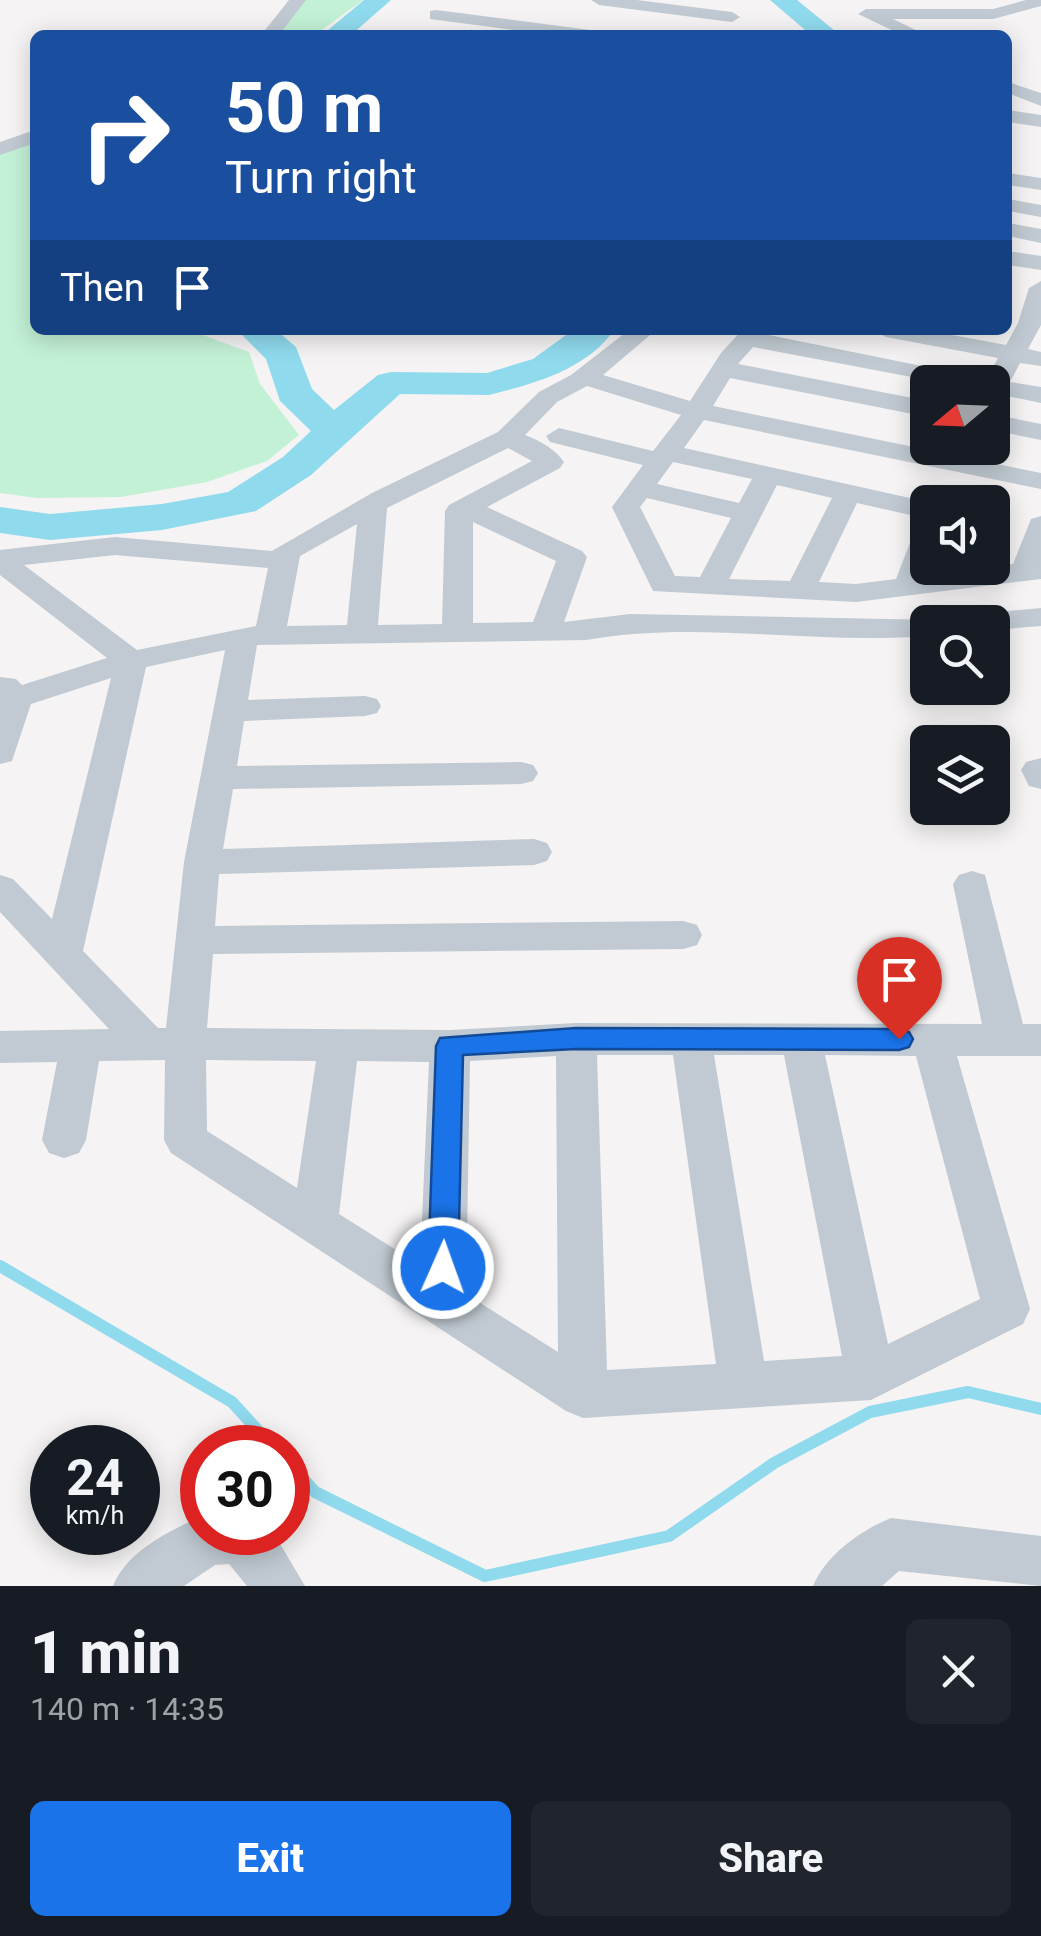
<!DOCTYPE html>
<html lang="en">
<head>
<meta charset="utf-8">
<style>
	:root { --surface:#171b24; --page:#20242c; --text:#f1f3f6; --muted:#9ea1a6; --accent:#1a73e8 }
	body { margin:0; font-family:Roboto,sans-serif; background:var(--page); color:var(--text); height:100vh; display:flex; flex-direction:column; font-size:38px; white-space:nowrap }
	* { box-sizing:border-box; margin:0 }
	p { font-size:32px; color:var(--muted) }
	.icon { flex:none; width:55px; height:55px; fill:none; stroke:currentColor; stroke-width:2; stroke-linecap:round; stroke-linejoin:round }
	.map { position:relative; height:1586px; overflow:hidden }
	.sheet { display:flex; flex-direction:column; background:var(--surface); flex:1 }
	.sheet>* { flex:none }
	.top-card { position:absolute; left:30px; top:30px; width:982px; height:305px; border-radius:15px; box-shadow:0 5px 25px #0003; background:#1a4fa0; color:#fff; overflow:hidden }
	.needle { width:65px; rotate:251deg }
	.controls { position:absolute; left:910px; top:365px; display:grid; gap:20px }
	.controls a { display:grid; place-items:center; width:100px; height:100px; border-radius:15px; background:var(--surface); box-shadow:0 5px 25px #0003; font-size:50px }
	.speed { position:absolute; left:30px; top:1425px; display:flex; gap:20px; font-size:50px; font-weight:700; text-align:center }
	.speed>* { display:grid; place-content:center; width:130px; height:130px; border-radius:50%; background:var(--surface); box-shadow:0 5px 25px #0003; line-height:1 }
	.speed small { font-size:25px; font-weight:400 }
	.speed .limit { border:15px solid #d22; background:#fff; color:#111 }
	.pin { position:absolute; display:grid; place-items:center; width:85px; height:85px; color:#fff; margin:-102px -42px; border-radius:50% 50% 50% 0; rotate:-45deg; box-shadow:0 0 10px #0007 }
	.pin .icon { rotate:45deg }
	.me { position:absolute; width:110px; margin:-55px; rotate:2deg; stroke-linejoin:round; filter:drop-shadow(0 0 8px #0008) }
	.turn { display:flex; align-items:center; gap:35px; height:210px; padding:0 30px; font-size:45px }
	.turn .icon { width:130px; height:130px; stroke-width:2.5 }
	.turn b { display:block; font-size:70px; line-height:85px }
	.then { display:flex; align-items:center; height:95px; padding:0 30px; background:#0003; gap:20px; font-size:38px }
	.round { display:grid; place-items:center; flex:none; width:105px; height:105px; border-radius:15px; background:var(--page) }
	.head { display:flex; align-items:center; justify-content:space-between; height:170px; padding:0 30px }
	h1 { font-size:60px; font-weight:800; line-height:75px }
	.primary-button { display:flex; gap:20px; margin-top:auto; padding:20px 30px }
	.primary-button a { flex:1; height:115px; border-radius:15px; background:var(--accent); color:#fff; font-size:40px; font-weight:800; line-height:115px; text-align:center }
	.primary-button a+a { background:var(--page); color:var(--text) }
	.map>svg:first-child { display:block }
	.green { fill:#c3f1d5 }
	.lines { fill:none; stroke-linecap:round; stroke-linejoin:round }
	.stream { stroke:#90daee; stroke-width:12 }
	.river { fill:#90daee; fill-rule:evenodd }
	.minor { fill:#c1cad2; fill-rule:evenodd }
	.route { fill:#1a73e8; stroke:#114b97; stroke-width:2.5 }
</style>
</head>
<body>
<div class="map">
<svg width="1041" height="1586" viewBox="0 0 1041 1586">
	<rect width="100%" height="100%" fill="#f5f3f3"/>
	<!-- green -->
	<path class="green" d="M 298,0 L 363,0 L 315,35 L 269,35 Z
		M 35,135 L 35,330 L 189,330 L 249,352 L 260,384 L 299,435 L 267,461 L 207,482 L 121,497 L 37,498 L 0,493 L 0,148 Z"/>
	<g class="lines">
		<!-- stream -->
		<path class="stream" d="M 0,1266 L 232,1402 L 274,1448
			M 288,1462 L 315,1492 L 485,1576 L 669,1536 L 774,1463 L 870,1412 L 968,1392 L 1041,1409"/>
		<!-- river -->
		<path class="river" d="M 364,0 L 391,0 L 351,35 L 322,35 Z
			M 770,0 L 797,0 L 840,35 L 811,35 Z
			M 237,330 L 276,330 L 296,347 L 312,389 L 334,410 L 378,375 L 391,372 L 487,373 L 533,359 L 573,330 L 614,330 C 586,370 533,384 489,395 L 400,394 L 311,475 L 256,511 L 162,530 L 50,540 L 0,533 L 0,507 L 50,514 L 162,504 L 228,492 L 283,457 L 311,431 L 280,401 L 266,359 Z"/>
		<!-- minor -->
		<path class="minor" d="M 289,0 L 306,0 L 279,35 L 261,35 Z
			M 591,0 L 637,0 L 732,12 L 740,17 L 732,22 L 599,5 Z
			M 1026,0 L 1041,0 L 1041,6 L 993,19 L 893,19 L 926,35 L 902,35 L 858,14 L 866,9 L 993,9 Z
			M 436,10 L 590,30 L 599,35 L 551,35 L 430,19 L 430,11 Z
			M 1008,82 L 1041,93 L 1041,106 L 1008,93 Z
			M 1008,110 L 1041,115 L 1041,127 L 1008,122 Z
			M 35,130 L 35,143 L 0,155 L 0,142 Z
			M 1008,173 L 1041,178 L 1041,190 L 1008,185 Z
			M 1008,199 L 1041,205 L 1041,217 L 1008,211 Z
			M 1008,223 L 1041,229 L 1041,243 L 1008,236 Z
			M 1008,251 L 1041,256 L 1041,270 L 1008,265 Z
			M 1041,281 L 1041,325 L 1028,349 L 1041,352 L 1041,366 L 1020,363 L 1010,382 L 1041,387 L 1041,403 L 1002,395 L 992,399 L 992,382 L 938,382 L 753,347 L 738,364 L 928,401 L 928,417 L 730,378 L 713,406 L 1041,473 L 1041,489 L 704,420 L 684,448 L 928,502 L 928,519 L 857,503 L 819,582 L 856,584 L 896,579 L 914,532 L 918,526 L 928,523 L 927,575 L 1013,564 L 1031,519 L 1041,516 L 1041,579 L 856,602 L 653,591 L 612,507 L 643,465 L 550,442 L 546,436 L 559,428 L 653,451 L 681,415 L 587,386 L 557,402 L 525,435 C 540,441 554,448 564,462 L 560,468 L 487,507 L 582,551 L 587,557 L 564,622 L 630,614 L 939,620 L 928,622 L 928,636 C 814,645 697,620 586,640 L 257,645 L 248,700 L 365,696 L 377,699 L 381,706 L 377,713 L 365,716 L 244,721 L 237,766 L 521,762 L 533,765 L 538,773 L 533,781 L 521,784 L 233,789 L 223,849 L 534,839 L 547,843 L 552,852 L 547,861 L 534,865 L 219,874 L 215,926 L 683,921 L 697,925 L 702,935 L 697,945 L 683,949 L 213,954 L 207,1028 L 450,1030 L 576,1023 L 982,1024 L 953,884 L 959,875 L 972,871 L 985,875 L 1023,1024 L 1041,1024 L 1041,1056 L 957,1056 L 1030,1309 L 1023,1324 L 871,1400 L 583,1418 L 566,1411 L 171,1153 L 164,1140 L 165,1060 L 99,1061 L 86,1140 L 79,1153 L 64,1158 L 49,1153 L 42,1140 L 57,1062 L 0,1063 L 0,1031 L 109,1029 L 0,912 L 0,875 L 13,879 L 52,919 L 111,678 L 31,704 L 12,761 L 0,764 L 0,677 L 16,679 L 22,685 L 107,658 L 0,575 L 0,550 L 115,537 L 272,551 L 372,493 L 498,432 L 539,392 L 571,375 L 629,330 L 656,330 L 603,375 L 690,401 L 721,353 L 742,330 L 767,330 L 764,334 L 986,379 L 998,358 L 886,337 L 874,330 L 925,330 L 1006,345 L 1018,323 L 1029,288 ZM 508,448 L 532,461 L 449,505 L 445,511 L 442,624 L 378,625 L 387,508 ZM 673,462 L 752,479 L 739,503 L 657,484 ZM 777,485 L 832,498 L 790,581 L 729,579 ZM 647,498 L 731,518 L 700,577 L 675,576 L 640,507 ZM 473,522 L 556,561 L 533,622 L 473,623 ZM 357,524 L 347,625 L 287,626 L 300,556 ZM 115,555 L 268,568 L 256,626 L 137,650 L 24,565 ZM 225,650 L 184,862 L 166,1028 L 158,1028 L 83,951 L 146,667 ZM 597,1055 L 673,1055 L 716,1364 L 607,1370 ZM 714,1055 L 784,1055 L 842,1356 L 764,1361 ZM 825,1055 L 916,1056 L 980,1299 L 888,1344 ZM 556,1056 L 558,1352 L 466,1294 L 470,1061 ZM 206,1060 L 316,1061 L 297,1188 L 207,1131 ZM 357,1061 L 429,1062 L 420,1265 L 339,1214 Z
			M 992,414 L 1041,424 L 1041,440 L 992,430 Z
			M 1041,608 L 1041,626 L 992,630 L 992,622 L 960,622 L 964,615 Z
			M 1041,758 L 1041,789 L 1029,786 L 1021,770 L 1026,762 Z
			M 202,1516 L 202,1532 L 273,1532 L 305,1586 L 247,1586 L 229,1564 L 215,1565 L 184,1586 L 113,1586 C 127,1551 169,1531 202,1516 Z
			M 891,1518 L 1041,1536 L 1041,1586 L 899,1571 L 882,1586 L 813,1586 C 826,1555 861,1530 891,1518 Z"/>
	</g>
	<!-- route -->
	<path class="route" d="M 576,1028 L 899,1029 L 909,1032 L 913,1039 L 909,1047 L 899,1050 L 576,1049 L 463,1055 L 458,1268 L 454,1277 L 443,1281 L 433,1277 L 428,1268 L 436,1046 L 440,1038 Z"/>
</svg>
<div class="controls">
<a><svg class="needle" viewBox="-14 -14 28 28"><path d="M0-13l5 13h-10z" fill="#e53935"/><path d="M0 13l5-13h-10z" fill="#9ea1a6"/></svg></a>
<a><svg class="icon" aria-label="sound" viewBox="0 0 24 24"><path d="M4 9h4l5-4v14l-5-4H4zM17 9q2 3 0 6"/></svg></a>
<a><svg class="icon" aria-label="search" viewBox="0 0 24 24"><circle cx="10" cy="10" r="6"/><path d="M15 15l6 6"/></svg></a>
<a><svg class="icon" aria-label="layers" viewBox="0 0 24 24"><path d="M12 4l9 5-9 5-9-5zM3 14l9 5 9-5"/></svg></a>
</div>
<div class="speed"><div>24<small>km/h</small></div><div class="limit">30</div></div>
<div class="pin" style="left:899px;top:1039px;background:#d93025"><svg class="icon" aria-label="arrive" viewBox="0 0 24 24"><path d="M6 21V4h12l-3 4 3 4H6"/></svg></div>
<svg class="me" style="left:443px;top:1268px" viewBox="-20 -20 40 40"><circle r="17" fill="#1a73e8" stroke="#fff" stroke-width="3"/><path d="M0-11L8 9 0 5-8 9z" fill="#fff"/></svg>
<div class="top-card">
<div class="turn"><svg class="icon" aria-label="right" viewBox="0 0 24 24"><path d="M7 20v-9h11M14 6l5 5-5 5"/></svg><div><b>50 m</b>Turn right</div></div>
<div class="then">Then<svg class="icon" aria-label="arrive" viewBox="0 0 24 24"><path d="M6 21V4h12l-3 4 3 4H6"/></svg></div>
</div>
</div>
<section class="sheet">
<div class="head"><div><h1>1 min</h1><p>140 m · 14:35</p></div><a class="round"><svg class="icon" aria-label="close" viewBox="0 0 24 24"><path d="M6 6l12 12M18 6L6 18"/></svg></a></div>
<div class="primary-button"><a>Exit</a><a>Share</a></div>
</section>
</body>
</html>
